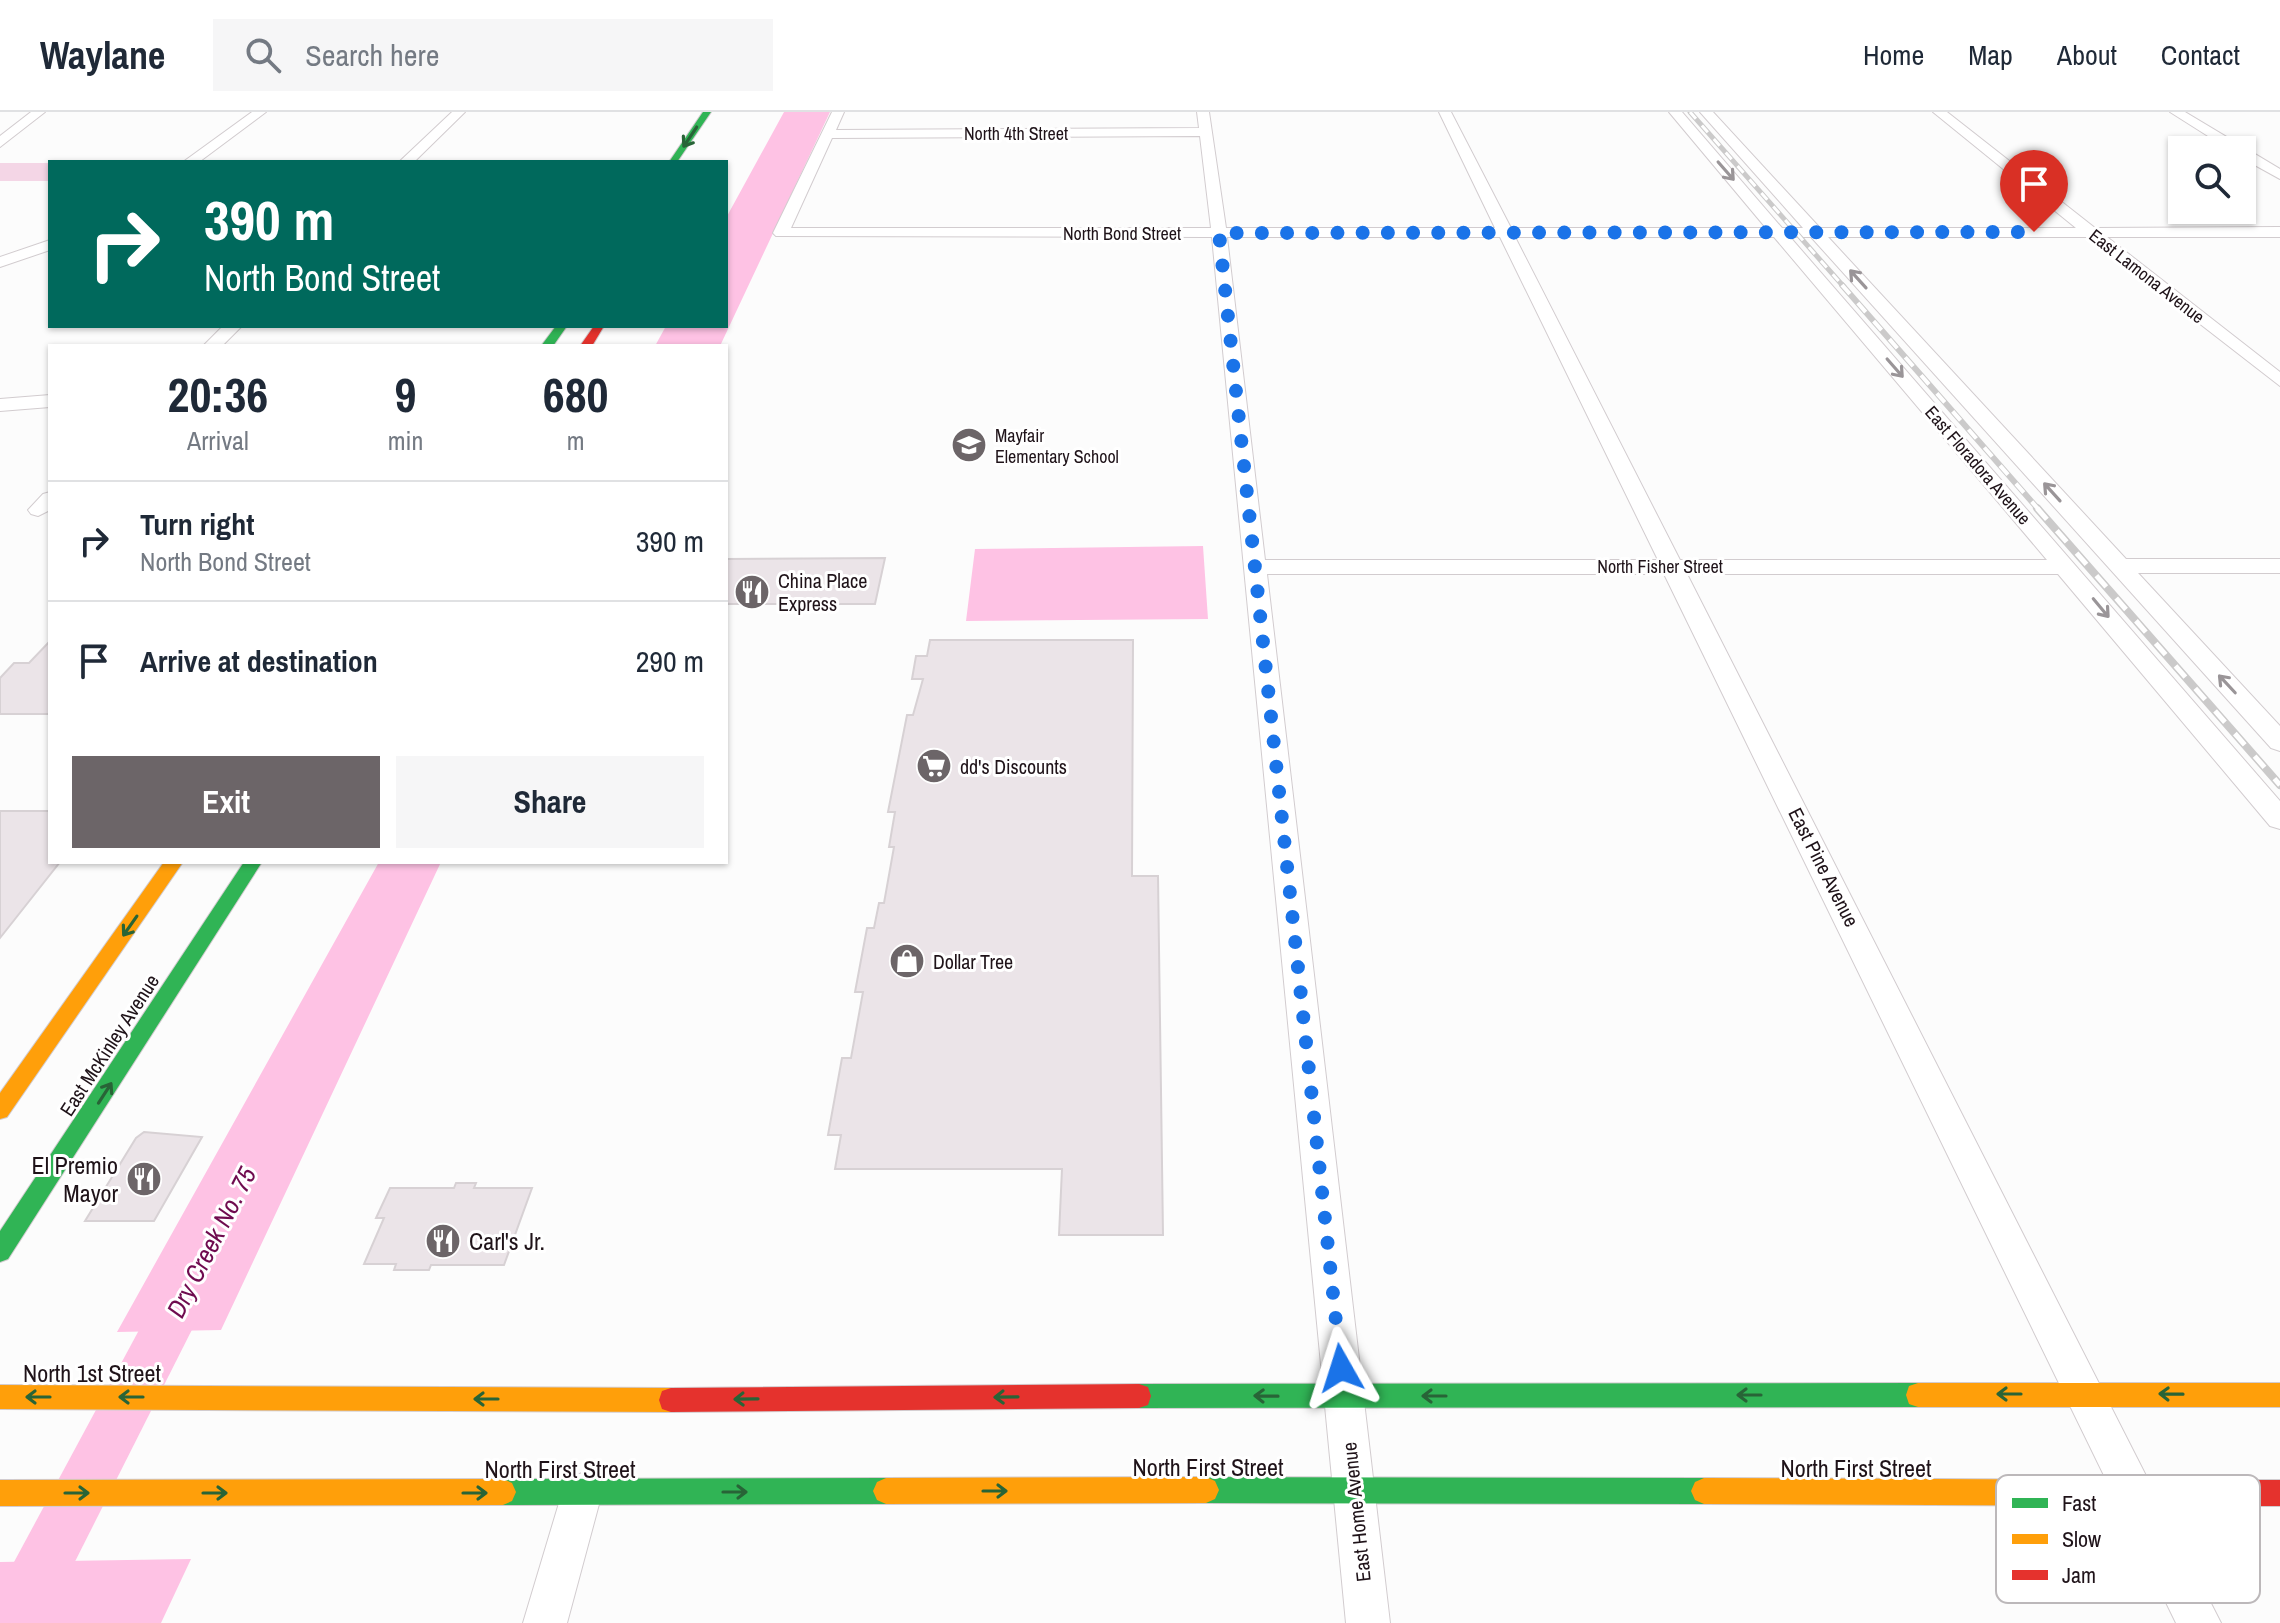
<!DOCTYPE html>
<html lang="en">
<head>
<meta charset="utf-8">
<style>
	:root { --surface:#fff; --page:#f6f6f7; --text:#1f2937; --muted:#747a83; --line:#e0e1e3; --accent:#6c6568 }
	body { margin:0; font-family:"Archivo Narrow",sans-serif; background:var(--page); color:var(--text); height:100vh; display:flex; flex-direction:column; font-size:30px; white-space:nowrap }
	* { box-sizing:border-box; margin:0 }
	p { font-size:26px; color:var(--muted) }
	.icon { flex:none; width:44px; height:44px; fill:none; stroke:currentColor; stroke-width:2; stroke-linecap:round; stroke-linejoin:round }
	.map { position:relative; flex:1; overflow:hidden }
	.side { position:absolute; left:48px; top:232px; width:680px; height:520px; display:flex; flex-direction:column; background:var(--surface); border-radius:0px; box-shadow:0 2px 6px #0004 }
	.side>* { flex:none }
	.top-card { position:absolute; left:48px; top:48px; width:680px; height:168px; border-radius:0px; box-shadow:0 2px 6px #0004; background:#00695c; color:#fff; overflow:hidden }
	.fabs { position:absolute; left:2168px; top:24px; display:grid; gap:16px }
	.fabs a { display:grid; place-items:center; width:88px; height:88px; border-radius:0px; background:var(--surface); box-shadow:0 2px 6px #0004; font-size:40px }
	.pin { position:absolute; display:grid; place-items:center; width:68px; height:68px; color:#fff; margin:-82px -34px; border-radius:50% 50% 50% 0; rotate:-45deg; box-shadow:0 0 8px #0007 }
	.pin .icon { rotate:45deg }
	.me { position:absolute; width:88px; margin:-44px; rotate:354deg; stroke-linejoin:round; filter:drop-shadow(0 0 6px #0008) }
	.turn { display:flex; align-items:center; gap:28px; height:168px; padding:0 24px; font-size:36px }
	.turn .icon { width:104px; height:104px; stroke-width:2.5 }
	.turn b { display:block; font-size:56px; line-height:68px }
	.eta { display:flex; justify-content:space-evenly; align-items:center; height:136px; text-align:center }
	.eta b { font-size:48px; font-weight:800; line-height:56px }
	.cta { display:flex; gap:16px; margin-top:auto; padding:16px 24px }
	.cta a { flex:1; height:92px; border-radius:0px; background:var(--accent); color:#fff; font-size:32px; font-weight:800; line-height:92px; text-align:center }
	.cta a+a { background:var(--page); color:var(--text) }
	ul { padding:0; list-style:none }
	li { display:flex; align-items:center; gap:24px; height:120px; padding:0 24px; border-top:2px solid var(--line) }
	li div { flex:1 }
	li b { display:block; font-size:30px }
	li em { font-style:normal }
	header { display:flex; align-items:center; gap:48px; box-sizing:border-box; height:112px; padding:0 40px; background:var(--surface); border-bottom:2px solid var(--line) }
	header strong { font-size:38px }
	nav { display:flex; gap:44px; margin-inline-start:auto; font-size:28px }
	.search { width:560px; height:72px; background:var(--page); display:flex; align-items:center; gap:20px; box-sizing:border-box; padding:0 28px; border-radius:0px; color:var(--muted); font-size:30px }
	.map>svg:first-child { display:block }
	.green { fill:#f4d6e6 }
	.water { fill:#fec2e4 }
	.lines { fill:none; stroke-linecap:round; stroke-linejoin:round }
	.canal { fill:#fec2e4; fill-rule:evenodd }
	.building { fill:#ebe4e8; stroke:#d7d1d4; stroke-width:2 }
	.street-casing { stroke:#d2cccf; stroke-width:2 }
	.fast-casing { stroke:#d2cccf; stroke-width:2 }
	.slow-casing { stroke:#d2cccf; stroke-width:2 }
	.jam-casing { stroke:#d2cccf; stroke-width:2 }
	.street { fill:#fff; fill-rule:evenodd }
	.fast { fill:#30b455; fill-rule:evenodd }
	.slow { fill:#ff9f0a; fill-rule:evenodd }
	.jam { fill:#e5322d; fill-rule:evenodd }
	.rail-far2-casing { stroke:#cbcaca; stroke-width:5 }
	.rail-far1-casing { stroke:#cbcaca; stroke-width:6 }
	.rail-casing { stroke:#cbcaca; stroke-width:8 }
	.rail-far2 { stroke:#fff; stroke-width:3; stroke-dasharray:9; stroke-linecap:butt }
	.rail-far1 { stroke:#fff; stroke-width:4; stroke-dasharray:12; stroke-linecap:butt }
	.rail { stroke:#fff; stroke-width:5; stroke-dasharray:15; stroke-linecap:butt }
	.oneway { stroke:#286437 }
	.oneway2 { stroke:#9a9598 }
	.route { stroke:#1a73e8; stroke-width:14; stroke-dasharray:0 25.2 }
	.labels { text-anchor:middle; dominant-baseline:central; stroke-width:6; stroke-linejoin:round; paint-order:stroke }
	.far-street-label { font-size:18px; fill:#1f1319; stroke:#fff }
	.far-poi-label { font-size:18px; fill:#1f1319; stroke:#fff; text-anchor:start }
	.poi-label { font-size:20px; fill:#1f1319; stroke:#fff; text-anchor:start }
	.street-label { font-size:20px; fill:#1f1319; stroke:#fff }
	.near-poi-label { font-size:24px; fill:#1f1319; stroke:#fff; text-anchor:end }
	.near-street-label { font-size:24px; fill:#1f1319; stroke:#fff }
	.near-water-label { font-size:26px; font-style:italic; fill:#6f0b4f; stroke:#fff }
	.key { fill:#fff; stroke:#bcb8ba; stroke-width:2 }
	.key-label { font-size:22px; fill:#1f1319 }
</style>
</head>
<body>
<header>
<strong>Waylane</strong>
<div class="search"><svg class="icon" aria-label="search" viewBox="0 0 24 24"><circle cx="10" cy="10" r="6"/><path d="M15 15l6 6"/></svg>Search here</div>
<nav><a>Home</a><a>Map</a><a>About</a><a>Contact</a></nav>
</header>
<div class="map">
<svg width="2280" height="1511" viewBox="0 0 2280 1511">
	<rect width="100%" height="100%" fill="#fcfcfc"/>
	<!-- green -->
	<path class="green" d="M 0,51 L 50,51 L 50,69 L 0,69 Z"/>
	<!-- water -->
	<path class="water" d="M 784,0 L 830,0 L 720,234 L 655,234 L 666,214 L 726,214 L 726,106 Z
		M 1203,434 L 1208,507 L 966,509 L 975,437 Z
		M 379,750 L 441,750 L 221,1218 L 117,1220 Z
		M 191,1447 L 161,1511 L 0,1511 L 0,1450 Z"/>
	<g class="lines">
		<!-- canal -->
		<path class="canal" d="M 190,1148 L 207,1155 L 215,1172 L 44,1511 L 0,1511 L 0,1476 L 173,1155 Z"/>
	</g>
	<!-- building -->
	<path class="building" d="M 885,446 L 875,492 L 726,492 L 726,447 Z
		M 930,528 L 1133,528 L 1132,764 L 1158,764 L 1163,1123 L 1059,1123 L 1062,1057 L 835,1057 L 841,1023 L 828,1023 L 842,946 L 851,946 L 863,880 L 855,880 L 867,816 L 874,816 L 879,791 L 884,791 L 894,735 L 889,735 L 895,700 L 888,700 L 907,603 L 913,603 L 923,567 L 912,567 L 916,544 L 927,544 Z
		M 50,529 L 50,602 L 0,602 L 0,566 L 14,551 L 29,551 Z
		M 0,699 L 50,699 L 50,750 L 60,750 L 0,826 Z
		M 144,1020 L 202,1025 L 154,1109 L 85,1109 L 136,1026 Z
		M 456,1071 L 476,1071 L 474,1076 L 532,1076 L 504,1153 L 431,1153 L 429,1158 L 394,1158 L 396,1152 L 364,1152 L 384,1106 L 376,1106 L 390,1076 L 454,1076 Z"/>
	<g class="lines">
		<defs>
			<path id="street" d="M 31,0 L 45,0 L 0,35 L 0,24 Z
				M 252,0 L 266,0 L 199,50 L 183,50 Z
				M 452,0 L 465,0 L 414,50 L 399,50 Z
				M 832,0 L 844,0 L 836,18 L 1199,16 L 1197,0 L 1209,0 L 1226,116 L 1495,116 L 1439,0 L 1451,0 L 1511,116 L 1766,116 L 1669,0 L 1682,0 L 1782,116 L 1803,116 L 1700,0 L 1713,0 L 1820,116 L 2076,116 L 1933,0 L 1947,0 L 2095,116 L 2280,115 L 2280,125 L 2107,125 L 2280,260 L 2280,274 L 2088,125 L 1828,125 L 2126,447 L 2280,447 L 2280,461 L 2138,461 L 2280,614 L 2280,639 L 2271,636 L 1811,125 L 1790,125 L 2280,689 L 2280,717 L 2270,714 L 2058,462 L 1687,462 L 2221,1511 L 2176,1511 L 1664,462 L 1267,462 L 1390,1511 L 1346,1511 L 1212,125 L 776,124 L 773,121 ZM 1200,24 L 1211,116 L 791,116 L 832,26 ZM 1227,125 L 1500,125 L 1658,448 L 1265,448 ZM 1515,125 L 1774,125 L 2047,448 L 1680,448 Z
				M 2170,0 L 2185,0 L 2280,57 L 2280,67 L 2242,46 L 2242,38 L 2230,38 Z
				M 50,128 L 50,138 L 0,155 L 0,145 Z
				M 223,214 L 242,214 L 222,234 L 203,234 Z
				M 50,283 L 50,295 L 0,299 L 0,287 Z
				M 50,380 L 50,398 L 38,404 L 31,402 L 28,398 L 43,382 Z
				M 582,1361 L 596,1367 L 602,1381 L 567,1511 L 523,1511 L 562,1381 L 568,1367 Z"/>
			<path id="fast" d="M 703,0 L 711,0 L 677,50 L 669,50 Z
				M 556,214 L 567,214 L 553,234 L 541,234 Z
				M 244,750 L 262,750 L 8,1147 L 0,1150 L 0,1119 Z
				M 1918,1271 L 1927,1274 L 1930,1283 L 1927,1292 L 1918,1295 L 1139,1296 L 1130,1293 L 1127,1284 L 1130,1275 L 1139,1272 Z
				M 1206,1365 L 1704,1366 L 1713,1370 L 1717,1379 L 1713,1388 L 1704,1392 L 1206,1391 L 1197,1387 L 1193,1378 L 1197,1369 Z
				M 886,1366 L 895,1370 L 899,1379 L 895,1388 L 886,1392 L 503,1393 L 494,1389 L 490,1380 L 494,1371 L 503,1367 Z"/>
			<path id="slow" d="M 164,750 L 183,750 L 7,1005 L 0,1007 L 0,981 Z
				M 1918,1271 L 2280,1271 L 2280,1295 L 1918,1295 L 1909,1292 L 1906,1283 L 1909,1274 Z
				M 0,1273 L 671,1276 L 680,1279 L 683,1288 L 680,1297 L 671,1300 L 0,1297 Z
				M 1206,1365 L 1215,1369 L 1219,1378 L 1215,1387 L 1206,1391 L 886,1392 L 877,1388 L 873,1379 L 877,1370 L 886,1366 Z
				M 1704,1366 L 2121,1368 L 2130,1372 L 2134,1381 L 2130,1390 L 2121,1394 L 1704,1392 L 1695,1388 L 1691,1379 L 1695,1370 Z
				M 503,1367 L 512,1371 L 516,1380 L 512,1389 L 503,1393 L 0,1394 L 0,1368 Z"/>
			<path id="jam" d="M 594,214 L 604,214 L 592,234 L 580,234 Z
				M 1139,1272 L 1148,1275 L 1151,1284 L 1148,1293 L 1139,1296 L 671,1300 L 662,1297 L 659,1288 L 662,1279 L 671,1276 Z
				M 2121,1368 L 2280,1368 L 2280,1394 L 2121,1394 L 2112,1390 L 2108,1381 L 2112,1372 Z"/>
		</defs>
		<!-- street casing -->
		<use href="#street" class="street-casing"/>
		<!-- fast casing -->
		<use href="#fast" class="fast-casing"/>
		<!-- slow casing -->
		<use href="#slow" class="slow-casing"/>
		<!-- jam casing -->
		<use href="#jam" class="jam-casing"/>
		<!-- street -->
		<use href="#street" class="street"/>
		<!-- fast -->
		<use href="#fast" class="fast"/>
		<!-- slow -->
		<use href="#slow" class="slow"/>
		<!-- jam -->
		<use href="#jam" class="jam"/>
		<defs>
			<path id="rail-far2" d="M 1690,0 L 1844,175"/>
			<path id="rail-far1" d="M 1842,173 L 2039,398"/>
			<path id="rail" d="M 2037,396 L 2280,673"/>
		</defs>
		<!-- rail-far2 casing -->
		<use href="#rail-far2" class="rail-far2-casing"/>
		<!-- rail-far1 casing -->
		<use href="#rail-far1" class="rail-far1-casing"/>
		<!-- rail casing -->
		<use href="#rail" class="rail-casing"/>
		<!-- rail-far2 -->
		<use href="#rail-far2" class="rail-far2"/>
		<!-- rail-far1 -->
		<use href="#rail-far1" class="rail-far1"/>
		<!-- rail -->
		<use href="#rail" class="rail"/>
	</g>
	<!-- one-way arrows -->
	<defs><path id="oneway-shaft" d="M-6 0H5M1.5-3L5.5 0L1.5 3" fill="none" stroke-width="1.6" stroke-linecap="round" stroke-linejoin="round" transform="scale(2)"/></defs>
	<g class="oneway">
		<use href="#oneway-shaft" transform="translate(690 25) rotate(124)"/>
		<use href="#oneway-shaft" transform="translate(130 814) rotate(125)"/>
		<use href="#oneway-shaft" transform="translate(105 981) rotate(-57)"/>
		<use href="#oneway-shaft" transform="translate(2009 1282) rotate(180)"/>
		<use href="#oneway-shaft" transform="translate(2171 1282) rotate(-179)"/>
		<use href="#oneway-shaft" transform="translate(1749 1283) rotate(180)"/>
		<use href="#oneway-shaft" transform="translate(1266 1284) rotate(-179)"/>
		<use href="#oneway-shaft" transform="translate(1434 1284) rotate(180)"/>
		<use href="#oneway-shaft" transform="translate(38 1285) rotate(180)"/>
		<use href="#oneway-shaft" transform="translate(131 1285) rotate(180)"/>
		<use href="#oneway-shaft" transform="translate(1006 1285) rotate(179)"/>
		<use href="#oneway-shaft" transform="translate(486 1287) rotate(-180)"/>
		<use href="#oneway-shaft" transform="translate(746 1287) rotate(179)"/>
		<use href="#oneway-shaft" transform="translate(995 1379)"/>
		<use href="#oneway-shaft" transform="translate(735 1380)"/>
		<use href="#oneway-shaft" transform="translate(77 1381)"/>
		<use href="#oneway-shaft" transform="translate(215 1381)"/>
		<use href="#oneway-shaft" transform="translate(475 1381)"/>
	</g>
	<g class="oneway2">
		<use href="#oneway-shaft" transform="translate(1726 59) rotate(49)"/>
		<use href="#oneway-shaft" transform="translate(1858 167) rotate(-132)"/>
		<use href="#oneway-shaft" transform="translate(1895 256) rotate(49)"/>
		<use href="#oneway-shaft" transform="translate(2052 380) rotate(-132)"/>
		<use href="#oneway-shaft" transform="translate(2101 496) rotate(50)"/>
		<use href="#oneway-shaft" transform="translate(2227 572) rotate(-133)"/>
	</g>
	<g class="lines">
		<!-- route -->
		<path class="route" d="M 1341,1256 L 1219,121 L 2034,120"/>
	</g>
	<!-- icons -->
	<defs>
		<symbol id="school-disc" viewBox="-11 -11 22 22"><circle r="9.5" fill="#6c6568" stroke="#fff"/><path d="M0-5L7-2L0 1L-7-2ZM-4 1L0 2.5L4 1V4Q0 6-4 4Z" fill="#fff"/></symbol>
		<symbol id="restaurant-disc" viewBox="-11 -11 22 22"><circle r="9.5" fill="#6c6568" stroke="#fff"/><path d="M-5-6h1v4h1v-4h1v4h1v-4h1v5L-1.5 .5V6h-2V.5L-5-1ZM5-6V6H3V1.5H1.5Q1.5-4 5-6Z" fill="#fff"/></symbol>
		<symbol id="supermarket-disc" viewBox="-11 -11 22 22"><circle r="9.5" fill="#6c6568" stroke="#fff"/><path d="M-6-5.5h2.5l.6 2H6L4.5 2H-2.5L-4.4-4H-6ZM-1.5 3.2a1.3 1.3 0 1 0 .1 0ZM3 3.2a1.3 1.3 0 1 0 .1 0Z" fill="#fff"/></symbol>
		<symbol id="shop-disc" viewBox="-11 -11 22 22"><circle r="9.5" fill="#6c6568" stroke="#fff"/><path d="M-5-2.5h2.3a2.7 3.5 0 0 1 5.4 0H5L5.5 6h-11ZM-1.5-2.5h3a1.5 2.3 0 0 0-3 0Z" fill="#fff"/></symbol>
	</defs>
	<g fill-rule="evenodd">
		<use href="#school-disc" x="949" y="313" width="40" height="40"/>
		<use href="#restaurant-disc" x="732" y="460" width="40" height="40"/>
		<use href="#supermarket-disc" x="914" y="634" width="40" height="40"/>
		<use href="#shop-disc" x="887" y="829" width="40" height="40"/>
		<use href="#restaurant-disc" x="124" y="1047" width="40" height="40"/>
		<use href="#restaurant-disc" x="423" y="1109" width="40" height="40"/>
	</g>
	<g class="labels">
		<!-- far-street labels -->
		<g class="far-street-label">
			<text x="1016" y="21">North 4th Street</text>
			<text x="1122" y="121">North Bond Street</text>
			<text transform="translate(2147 164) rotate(38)">East Lamona Avenue</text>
			<text transform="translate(1978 353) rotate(49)">East Floradora Avenue</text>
			<text x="1660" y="454">North Fisher Street</text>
		</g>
		<!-- far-poi labels -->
		<g class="far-poi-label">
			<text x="995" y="323">Mayfair<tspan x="995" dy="21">Elementary School</tspan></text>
		</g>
		<!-- poi labels -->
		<g class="poi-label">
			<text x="778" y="468">China Place<tspan x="778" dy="23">Express</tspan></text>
			<text x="960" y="654">dd's Discounts</text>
			<text x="933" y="849">Dollar Tree</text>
		</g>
		<!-- street labels -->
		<g class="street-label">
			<text transform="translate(1824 755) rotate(63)">East Pine Avenue</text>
			<text transform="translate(109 933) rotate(-57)">East McKinley Avenue</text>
			<text transform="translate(1356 1400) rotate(-96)">East Home Avenue</text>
		</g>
		<!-- near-poi labels -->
		<g class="near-poi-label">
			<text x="118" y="1053">El Premio<tspan x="118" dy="28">Mayor</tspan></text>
			<text x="469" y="1129" text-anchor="start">Carl's Jr.</text>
		</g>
		<!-- near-street labels -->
		<g class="near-street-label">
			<text x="92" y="1261">North 1st Street</text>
			<text x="1208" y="1355">North First Street</text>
			<text x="1856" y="1356">North First Street</text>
			<text x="560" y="1357">North First Street</text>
		</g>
		<!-- near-water labels -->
		<g class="near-water-label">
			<text transform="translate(211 1130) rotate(-63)">Dry Creek No. 75</text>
		</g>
	</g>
	<!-- legend -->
	<rect x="1996" y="1363" width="264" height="128" rx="12" class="key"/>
	<rect x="2012" y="1386" width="36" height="10" fill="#30b455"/>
	<rect x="2012" y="1422" width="36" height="10" fill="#ff9f0a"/>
	<rect x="2012" y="1458" width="36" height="10" fill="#e5322d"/>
	<g class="key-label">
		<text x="2062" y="1399">Fast</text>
		<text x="2062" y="1435">Slow</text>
		<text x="2062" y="1471">Jam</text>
	</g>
</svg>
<div class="fabs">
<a><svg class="icon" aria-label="search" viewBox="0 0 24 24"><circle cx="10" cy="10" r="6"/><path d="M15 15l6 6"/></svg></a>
</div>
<div class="pin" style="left:2034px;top:120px;background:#d93025"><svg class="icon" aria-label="arrive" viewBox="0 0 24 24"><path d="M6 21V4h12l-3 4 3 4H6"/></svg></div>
<svg class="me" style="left:1341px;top:1256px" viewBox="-20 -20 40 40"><path d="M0-17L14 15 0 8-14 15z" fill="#1a73e8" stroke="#fff" stroke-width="4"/></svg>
<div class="top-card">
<div class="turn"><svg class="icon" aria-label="right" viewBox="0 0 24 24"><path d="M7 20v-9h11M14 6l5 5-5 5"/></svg><div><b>390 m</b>North Bond Street</div></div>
</div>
<section class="side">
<div class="eta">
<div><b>20:36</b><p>Arrival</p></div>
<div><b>9</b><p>min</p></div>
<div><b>680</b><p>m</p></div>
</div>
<ul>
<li><svg class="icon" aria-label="right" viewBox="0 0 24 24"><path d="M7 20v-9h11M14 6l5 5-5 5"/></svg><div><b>Turn right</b><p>North Bond Street</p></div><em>390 m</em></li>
<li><svg class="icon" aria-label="arrive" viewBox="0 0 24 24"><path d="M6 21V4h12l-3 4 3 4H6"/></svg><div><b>Arrive at destination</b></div><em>290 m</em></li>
</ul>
<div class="cta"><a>Exit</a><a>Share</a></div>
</section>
</div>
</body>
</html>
